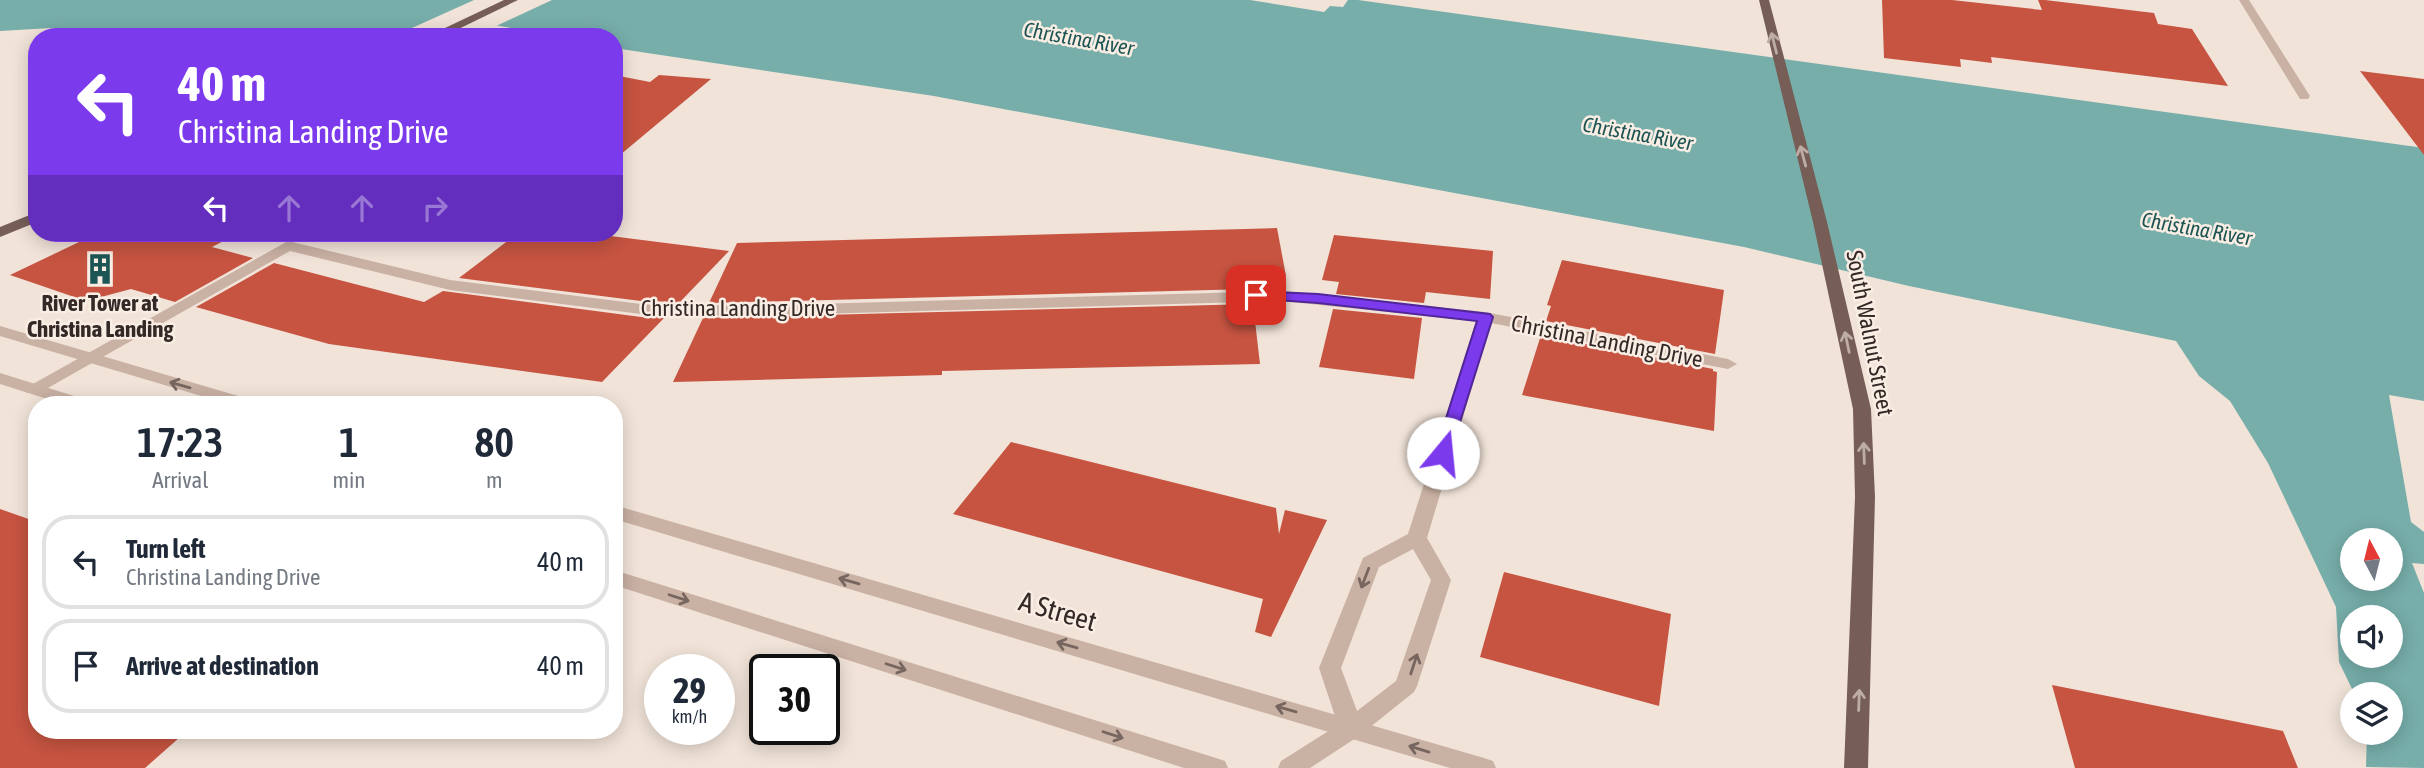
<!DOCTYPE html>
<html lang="en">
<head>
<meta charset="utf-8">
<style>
	:root { --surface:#fff; --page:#f2f2f3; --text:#1f2937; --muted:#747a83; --line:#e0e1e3 }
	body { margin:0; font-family:"Asap Condensed",sans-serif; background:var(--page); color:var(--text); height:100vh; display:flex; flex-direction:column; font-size:26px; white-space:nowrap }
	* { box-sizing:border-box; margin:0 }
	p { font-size:23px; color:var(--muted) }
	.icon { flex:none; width:38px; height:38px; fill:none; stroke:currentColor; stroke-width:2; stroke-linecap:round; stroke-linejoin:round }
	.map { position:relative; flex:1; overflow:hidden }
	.drawer { position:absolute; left:28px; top:396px; width:595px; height:343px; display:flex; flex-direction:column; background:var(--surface); border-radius:28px; box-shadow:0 4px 18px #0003 }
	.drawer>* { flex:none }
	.hud { position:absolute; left:28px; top:28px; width:595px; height:214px; border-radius:28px; box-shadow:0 4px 18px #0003; background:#7c3aed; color:#fff; overflow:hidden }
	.needle { width:46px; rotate:353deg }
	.fabs { position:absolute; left:2340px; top:528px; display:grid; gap:14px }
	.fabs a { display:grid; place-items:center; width:63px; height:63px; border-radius:50%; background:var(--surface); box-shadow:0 4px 18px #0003; font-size:35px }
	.speed { position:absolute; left:644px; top:654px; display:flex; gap:14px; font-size:35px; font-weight:700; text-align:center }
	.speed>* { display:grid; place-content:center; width:91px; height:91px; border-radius:50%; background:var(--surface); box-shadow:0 4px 18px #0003; line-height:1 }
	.speed small { font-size:18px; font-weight:400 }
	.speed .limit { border:4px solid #111; border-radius:10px; background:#fff; color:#111 }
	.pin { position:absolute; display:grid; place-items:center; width:60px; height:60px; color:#fff; margin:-30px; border-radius:14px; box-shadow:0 4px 10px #0006 }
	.me { position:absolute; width:77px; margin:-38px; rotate:17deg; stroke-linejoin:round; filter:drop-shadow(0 0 5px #0008) }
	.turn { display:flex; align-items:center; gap:24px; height:147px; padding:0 35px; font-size:32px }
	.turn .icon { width:91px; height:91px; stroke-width:2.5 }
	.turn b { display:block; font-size:49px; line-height:60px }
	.lanes { display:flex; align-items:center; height:66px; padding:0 35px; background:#0003; justify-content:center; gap:35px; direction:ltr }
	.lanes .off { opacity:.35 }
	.eta { display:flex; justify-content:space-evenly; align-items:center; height:119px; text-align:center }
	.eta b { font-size:42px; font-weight:600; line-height:49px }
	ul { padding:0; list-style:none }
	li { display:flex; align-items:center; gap:21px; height:94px; margin:0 14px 10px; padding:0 21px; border:4px solid var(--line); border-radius:28px }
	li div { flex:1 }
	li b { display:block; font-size:26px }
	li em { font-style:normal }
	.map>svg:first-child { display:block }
	.water { fill:#77aeaa; fill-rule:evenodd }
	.pier { fill:#f1e3d8 }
	.building { fill:#c65441 }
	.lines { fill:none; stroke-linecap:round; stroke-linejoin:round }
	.minor { fill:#c9b1a4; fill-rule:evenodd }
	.tertiary { fill:#c9b1a4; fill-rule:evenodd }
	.primary { fill:#765e57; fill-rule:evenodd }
	.oneway { stroke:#beada5 }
	.oneway2 { stroke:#77665f }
	.route { fill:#7c3aed; stroke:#51269a; stroke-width:2 }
	.labels { text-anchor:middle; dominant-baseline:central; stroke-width:5; stroke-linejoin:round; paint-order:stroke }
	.far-water-label { font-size:21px; font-style:italic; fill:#1c5553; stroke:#f9ede4 }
	.poi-label { font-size:23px; font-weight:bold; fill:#342926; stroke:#f9ede4 }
	.street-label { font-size:23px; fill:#342926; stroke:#f9ede4 }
	.near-street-label { font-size:28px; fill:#342926; stroke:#f9ede4 }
</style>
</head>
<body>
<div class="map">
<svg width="2424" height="768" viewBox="0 0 2424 768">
	<rect width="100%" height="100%" fill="#f1e3d8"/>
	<!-- water -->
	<path class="water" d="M 0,0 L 1358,0 L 2424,148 L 2424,401 L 2389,395 L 2411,522 L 2424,532 L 2424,564 L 2412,563 L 2424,593 L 2424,768 L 2366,767 L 2367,733 L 2390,733 L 2390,695 L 2355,695 L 2339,662 L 2336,607 L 2268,463 L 2230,401 L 2199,376 L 2176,341 L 1909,286 L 1744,247 L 934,96 L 614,48 L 614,37 L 539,37 L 511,33 L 517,29 L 441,16 L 400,34 L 51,28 L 0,31 ZM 2352,541 L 2390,541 L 2390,579 L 2352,579 ZM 2352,618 L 2390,618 L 2390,656 L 2352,656 Z"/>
	<!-- pier -->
	<path class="pier" d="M 474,0 L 552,0 L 492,28 L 441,20 L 401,37 L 392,37 Z
		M 1250,0 L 1348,0 L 1343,7 L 1330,6 L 1324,12 Z"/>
	<!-- building -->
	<path class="building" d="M 1882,0 L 1952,0 L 2042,10 L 2038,0 L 2045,0 L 2154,13 L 2158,24 L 2192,29 L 2228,86 L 1991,57 L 1992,63 L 1960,59 L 1961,67 L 1884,58 Z
		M 2360,71 L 2424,79 L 2424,155 Z
		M 614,75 L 650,82 L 659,75 L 711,79 L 614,160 Z
		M 1277,228 L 1286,276 L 1249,272 L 1251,289 L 709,303 L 737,243 Z
		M 98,233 L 239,233 L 212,247 L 253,258 L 175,302 L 131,289 L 86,301 L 10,275 Z
		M 518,233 L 587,233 L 729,251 L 680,302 L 641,301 L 459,278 Z
		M 1334,235 L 1493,251 L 1490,299 L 1426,292 L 1424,303 L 1336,294 L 1339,282 L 1322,280 Z
		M 1562,260 L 1724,290 L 1715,354 L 1546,321 L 1551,306 L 1547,305 Z
		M 274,263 L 424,302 L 443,291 L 641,317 L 665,317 L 602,382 L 329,344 L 196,307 Z
		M 1253,304 L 1260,364 L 942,371 L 942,375 L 673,382 L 703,318 Z
		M 1333,309 L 1422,318 L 1414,379 L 1319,367 Z
		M 1541,335 L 1713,369 L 1713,371 L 1717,372 L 1714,431 L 1522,395 Z
		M 1011,442 L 1276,508 L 1279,534 L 1285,510 L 1327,520 L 1271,637 L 1255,632 L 1263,599 L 953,514 Z
		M 0,509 L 37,522 L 37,730 L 188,730 L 145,768 L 0,768 Z
		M 1504,572 L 1671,614 L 1659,706 L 1480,657 Z
		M 2052,685 L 2283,731 L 2298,768 L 2075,768 Z"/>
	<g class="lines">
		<!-- minor -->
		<path class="minor" d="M 2239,0 L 2249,0 L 2310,96 L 2308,99 L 2300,99 Z
			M 288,241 L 450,280 L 641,304 L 746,306 L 1281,291 L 1485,312 L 1728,359 L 1737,364 L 1728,369 L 1491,323 L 1427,538 L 1451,580 L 1417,686 L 1414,692 L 1359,736 L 1310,768 L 1278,768 L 1281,761 L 1338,725 L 1319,668 L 1363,558 L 1408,534 L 1476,321 L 1281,301 L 746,316 L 641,314 L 450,290 L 290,251 L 39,393 L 27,393 L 24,389 ZM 1413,549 L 1431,580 L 1396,681 L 1357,711 L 1341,668 L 1379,567 Z"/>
		<!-- tertiary -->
		<path class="tertiary" d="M 0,326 L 252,400 L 255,404 L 228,404 L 0,336 Z
			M 0,373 L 87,400 L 90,404 L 63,404 L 0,384 Z
			M 614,505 L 1484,758 L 1493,761 L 1496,768 L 1450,768 L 614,519 Z
			M 614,570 L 1216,758 L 1225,761 L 1228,768 L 1184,768 L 614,585 Z"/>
		<!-- primary -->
		<path class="primary" d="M 504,0 L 518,0 L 442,37 L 426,37 Z
			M 1759,0 L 1769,0 L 1827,222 L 1871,409 L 1875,497 L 1868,768 L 1844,768 L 1855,497 L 1853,409 L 1813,222 Z
			M 37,212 L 37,222 L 0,237 L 0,227 Z"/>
	</g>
	<!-- one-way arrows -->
	<defs><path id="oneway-shaft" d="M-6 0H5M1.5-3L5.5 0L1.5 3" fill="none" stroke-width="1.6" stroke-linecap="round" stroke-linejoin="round" transform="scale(1.75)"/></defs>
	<g class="oneway">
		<use href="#oneway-shaft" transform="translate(1774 43) rotate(-104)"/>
		<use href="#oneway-shaft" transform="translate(1803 156) rotate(-105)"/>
		<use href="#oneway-shaft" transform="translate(1847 342) rotate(-102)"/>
		<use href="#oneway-shaft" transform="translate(1864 453) rotate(-92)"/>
		<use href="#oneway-shaft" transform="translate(1859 700) rotate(-88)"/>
	</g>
	<g class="oneway2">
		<use href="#oneway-shaft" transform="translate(180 385) rotate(-164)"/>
		<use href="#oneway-shaft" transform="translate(1365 578) rotate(111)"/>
		<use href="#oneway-shaft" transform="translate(849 581) rotate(-164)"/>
		<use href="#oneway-shaft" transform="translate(679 598) rotate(18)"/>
		<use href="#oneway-shaft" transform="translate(1067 645) rotate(-164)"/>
		<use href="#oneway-shaft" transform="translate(1414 664) rotate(-72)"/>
		<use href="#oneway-shaft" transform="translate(896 667) rotate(18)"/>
		<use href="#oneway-shaft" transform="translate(1286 709) rotate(-164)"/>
		<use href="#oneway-shaft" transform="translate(1113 735) rotate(18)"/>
		<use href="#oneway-shaft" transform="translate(1419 749) rotate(-163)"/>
	</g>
	<!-- route -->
	<path class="route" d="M 1256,291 L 1318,294 L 1490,314 L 1493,317 L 1449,457 L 1437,457 L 1435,453 L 1477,321 L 1318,303 L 1251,298 L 1249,295 Z"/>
	<!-- icons -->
	<defs>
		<symbol id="building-bare" viewBox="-9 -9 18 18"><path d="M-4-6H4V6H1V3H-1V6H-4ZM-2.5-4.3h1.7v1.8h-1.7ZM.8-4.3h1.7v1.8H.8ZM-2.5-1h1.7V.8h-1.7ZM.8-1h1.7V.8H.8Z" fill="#1c5553" stroke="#f9ede4" stroke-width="2.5" paint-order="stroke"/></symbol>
	</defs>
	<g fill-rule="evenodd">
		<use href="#building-bare" x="78" y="247" width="44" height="44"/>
	</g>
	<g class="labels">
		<!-- far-water labels -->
		<g class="far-water-label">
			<text transform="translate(1079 38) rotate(10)">Christina River</text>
			<text transform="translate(1638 133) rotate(10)">Christina River</text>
			<text transform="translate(2197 228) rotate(10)">Christina River</text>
		</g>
		<!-- poi labels -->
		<g class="poi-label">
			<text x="100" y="303">River Tower at<tspan x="100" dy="26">Christina Landing</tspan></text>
		</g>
		<!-- street labels -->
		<g class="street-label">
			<text x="738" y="308">Christina Landing Drive</text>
			<text transform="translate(1870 333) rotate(79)">South Walnut Street</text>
			<text transform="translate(1607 341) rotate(11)">Christina Landing Drive</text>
		</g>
		<!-- near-street labels -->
		<g class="near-street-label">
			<text transform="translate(1058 611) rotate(16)">A Street</text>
		</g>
	</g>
</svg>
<div class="fabs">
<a><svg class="needle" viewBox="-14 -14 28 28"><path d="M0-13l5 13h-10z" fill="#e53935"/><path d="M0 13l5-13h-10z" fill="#747a83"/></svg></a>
<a><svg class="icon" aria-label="sound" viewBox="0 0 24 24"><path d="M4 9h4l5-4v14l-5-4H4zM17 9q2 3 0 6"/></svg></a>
<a><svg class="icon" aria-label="layers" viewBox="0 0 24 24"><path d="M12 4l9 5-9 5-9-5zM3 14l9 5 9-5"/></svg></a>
</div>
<div class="speed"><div>29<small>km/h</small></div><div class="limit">30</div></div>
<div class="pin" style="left:1256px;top:295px;background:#d93025"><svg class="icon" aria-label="arrive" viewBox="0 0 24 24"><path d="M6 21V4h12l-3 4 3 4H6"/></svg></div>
<svg class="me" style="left:1443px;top:453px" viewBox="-20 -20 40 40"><circle r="19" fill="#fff"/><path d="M0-13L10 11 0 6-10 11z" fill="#7c3aed"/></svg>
<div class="hud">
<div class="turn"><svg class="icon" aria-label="left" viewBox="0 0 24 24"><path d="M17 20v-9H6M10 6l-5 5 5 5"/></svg><div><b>40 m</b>Christina Landing Drive</div></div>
<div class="lanes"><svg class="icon" aria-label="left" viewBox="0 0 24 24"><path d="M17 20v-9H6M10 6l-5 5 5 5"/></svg><svg class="icon off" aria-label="ahead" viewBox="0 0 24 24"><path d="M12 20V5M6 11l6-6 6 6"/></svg><svg class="icon off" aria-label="ahead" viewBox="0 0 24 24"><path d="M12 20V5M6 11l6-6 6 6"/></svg><svg class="icon off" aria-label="right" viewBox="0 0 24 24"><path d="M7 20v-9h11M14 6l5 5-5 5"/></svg></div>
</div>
<section class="drawer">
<div class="eta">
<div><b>17:23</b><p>Arrival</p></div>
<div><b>1</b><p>min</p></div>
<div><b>80</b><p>m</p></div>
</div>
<ul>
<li><svg class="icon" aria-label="left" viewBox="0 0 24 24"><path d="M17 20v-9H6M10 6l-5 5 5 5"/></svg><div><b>Turn left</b><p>Christina Landing Drive</p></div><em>40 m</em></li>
<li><svg class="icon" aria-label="arrive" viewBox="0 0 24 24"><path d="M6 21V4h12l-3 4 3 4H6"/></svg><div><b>Arrive at destination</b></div><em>40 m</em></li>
</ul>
</section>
</div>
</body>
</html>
